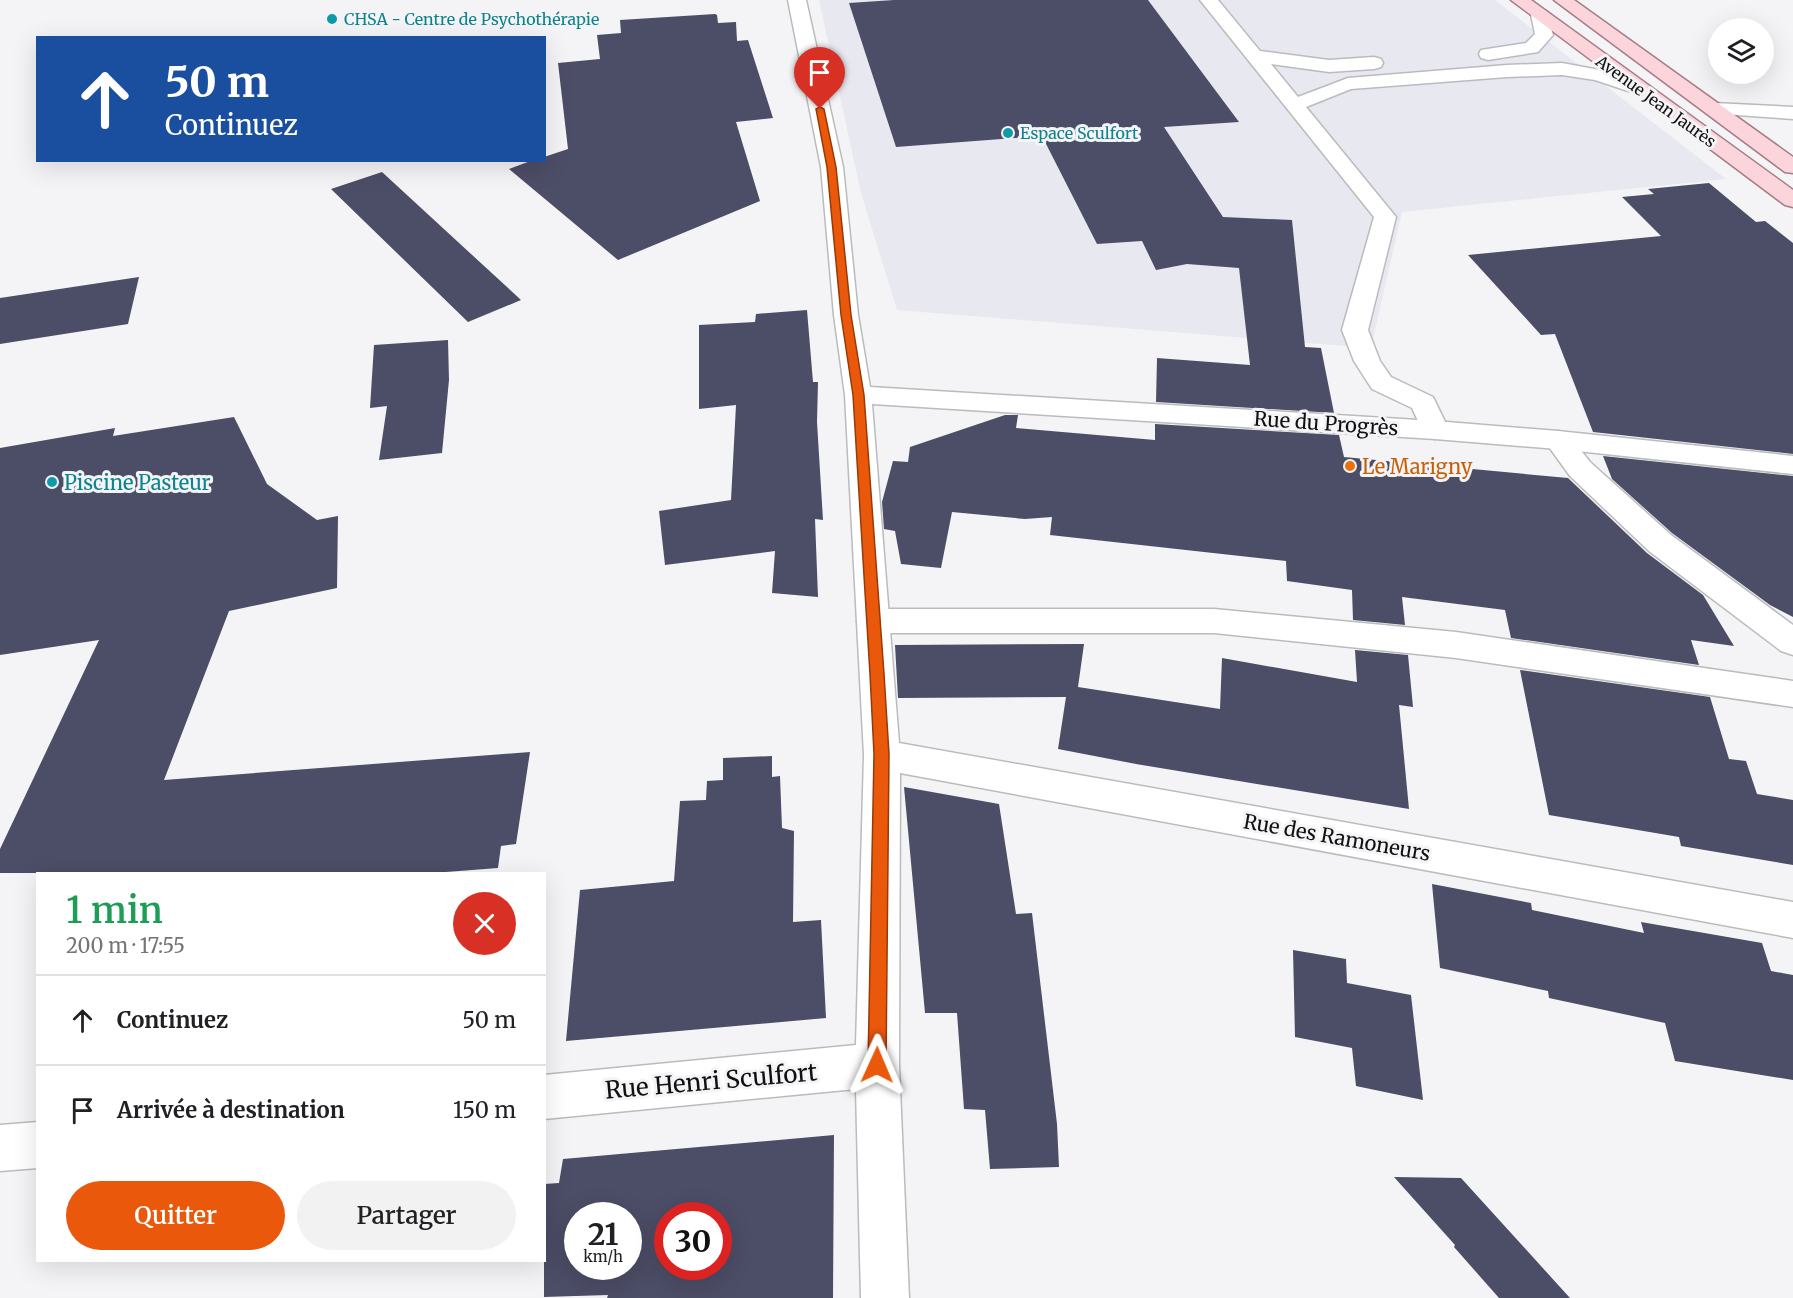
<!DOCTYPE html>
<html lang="fr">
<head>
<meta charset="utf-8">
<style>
	:root { --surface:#fff; --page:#f2f2f2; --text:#202124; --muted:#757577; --line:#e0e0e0; --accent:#ea580c }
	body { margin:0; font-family:Merriweather,serif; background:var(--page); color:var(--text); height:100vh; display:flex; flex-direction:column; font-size:22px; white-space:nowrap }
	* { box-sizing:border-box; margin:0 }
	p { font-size:20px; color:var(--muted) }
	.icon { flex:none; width:33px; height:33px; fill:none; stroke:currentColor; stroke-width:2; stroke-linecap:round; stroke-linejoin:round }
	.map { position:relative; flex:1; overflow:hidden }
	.drawer { position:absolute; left:36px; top:872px; width:510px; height:390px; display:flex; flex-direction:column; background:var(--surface); border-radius:0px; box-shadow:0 6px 24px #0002 }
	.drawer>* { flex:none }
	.hud { position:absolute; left:36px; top:36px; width:510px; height:126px; border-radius:0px; box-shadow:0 6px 24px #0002; background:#1a4fa0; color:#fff; overflow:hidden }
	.controls { position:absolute; left:1708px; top:18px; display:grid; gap:12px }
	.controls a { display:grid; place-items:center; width:66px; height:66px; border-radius:50%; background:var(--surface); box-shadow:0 6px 24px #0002; font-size:30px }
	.speed { position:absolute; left:564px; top:1202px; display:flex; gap:12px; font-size:30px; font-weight:700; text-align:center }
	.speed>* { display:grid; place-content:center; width:78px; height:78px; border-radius:50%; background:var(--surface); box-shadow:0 6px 24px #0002; line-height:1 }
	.speed small { font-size:15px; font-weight:400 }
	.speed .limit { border:9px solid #d22; background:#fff; color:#111 }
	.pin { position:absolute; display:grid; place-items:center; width:51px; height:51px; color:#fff; margin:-62px -26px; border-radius:50% 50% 50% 0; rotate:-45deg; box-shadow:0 0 6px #0007 }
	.pin .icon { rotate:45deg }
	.me { position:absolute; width:66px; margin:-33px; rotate:1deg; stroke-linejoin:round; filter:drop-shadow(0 0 4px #0008) }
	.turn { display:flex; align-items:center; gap:21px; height:126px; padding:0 30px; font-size:27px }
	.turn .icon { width:78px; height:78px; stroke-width:2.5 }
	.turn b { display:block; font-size:42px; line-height:51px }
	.round { display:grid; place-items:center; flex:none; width:63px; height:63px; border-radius:32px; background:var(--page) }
	.head { display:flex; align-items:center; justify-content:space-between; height:102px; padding:0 30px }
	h1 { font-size:36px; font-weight:600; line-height:45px; color:#1e9e55 }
	.primary-button { display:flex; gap:12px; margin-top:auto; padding:12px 30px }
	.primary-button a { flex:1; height:69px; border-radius:36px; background:var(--accent); color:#fff; font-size:24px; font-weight:600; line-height:69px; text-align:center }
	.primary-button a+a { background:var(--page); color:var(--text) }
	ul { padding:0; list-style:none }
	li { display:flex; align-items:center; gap:18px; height:90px; padding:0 30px; border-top:2px solid var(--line) }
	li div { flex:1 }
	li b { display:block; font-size:22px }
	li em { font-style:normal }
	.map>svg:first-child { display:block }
	.built { fill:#e8e8f1 }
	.building { fill:#4c4d66; fill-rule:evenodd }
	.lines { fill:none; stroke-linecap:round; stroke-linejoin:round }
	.service-casing { stroke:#babbbd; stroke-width:3 }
	.minor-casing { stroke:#babbbd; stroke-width:3 }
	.primary-casing { stroke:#a77d86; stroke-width:3 }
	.service { fill:#fff; fill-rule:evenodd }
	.minor { fill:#fff; fill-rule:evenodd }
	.primary { fill:#fbd4dc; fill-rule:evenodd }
	.route { fill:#ea580c; stroke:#983908; stroke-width:1.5 }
	.culture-dot { fill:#0f9aa8; stroke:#f4f4f6; stroke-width:2 }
	.food-dot { fill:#e8710a; stroke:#f4f4f6; stroke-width:2 }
	.labels { text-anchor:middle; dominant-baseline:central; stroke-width:6; stroke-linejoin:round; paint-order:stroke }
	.far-culture-label { font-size:16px; fill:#0d838f; stroke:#f4f4f6; text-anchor:start }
	.far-street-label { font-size:16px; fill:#101011; stroke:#f4f4f6 }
	.street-label { font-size:20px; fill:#101011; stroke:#f4f4f6 }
	.food-label { font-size:20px; fill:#c56008; stroke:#f4f4f6; text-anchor:start }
	.culture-label { font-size:20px; fill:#0d838f; stroke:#f4f4f6; text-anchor:start }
	.near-street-label { font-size:24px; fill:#101011; stroke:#f4f4f6 }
</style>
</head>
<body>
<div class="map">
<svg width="1793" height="1298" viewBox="0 0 1793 1298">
	<rect width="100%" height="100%" fill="#f4f4f6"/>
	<!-- built -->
	<path class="built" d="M 819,0 L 1495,0 L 1726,179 L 1402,212 L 1371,348 L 897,310 L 861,193 Z"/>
	<!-- building -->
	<path class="building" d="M 894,0 L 1148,0 L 1239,122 L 1164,127 L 1223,217 L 1292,220 L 1305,347 L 1321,348 L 1334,413 L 1156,402 L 1157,358 L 1250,365 L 1239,268 L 1187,264 L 1156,270 L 1142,241 L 1097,244 L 1042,136 L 896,147 L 849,3 Z
		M 715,14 L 717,15 L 718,23 L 736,22 L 737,41 L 748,40 L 773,118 L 736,122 L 760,201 L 618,260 L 509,169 L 533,160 L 544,160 L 544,157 L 568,149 L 558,63 L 600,59 L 597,35 L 621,33 L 620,20 Z
		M 382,172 L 521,300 L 468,322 L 331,189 Z
		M 1709,183 L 1756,222 L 1765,221 L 1793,243 L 1793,454 L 1593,432 L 1555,334 L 1541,335 L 1468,255 L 1661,236 L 1622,197 L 1654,194 L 1648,189 Z
		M 139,277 L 128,324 L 0,344 L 0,298 Z
		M 807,310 L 813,382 L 818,382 L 817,422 L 823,520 L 815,519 L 818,597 L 772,593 L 775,551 L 665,565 L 659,511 L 731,500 L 736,405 L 699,409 L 699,325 L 755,322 L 756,314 Z
		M 448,340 L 449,380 L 442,453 L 379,460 L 387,406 L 370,408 L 374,345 Z
		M 1005,415 L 1018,415 L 1016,428 L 1155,440 L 1155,424 L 1339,435 L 1344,457 L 1568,478 L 1647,553 L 1703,595 L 1734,646 L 1691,640 L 1699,665 L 1511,638 L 1505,610 L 1402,597 L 1405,625 L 1353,620 L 1352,590 L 1287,581 L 1286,561 L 1050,535 L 1052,517 L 1025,519 L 952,512 L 941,568 L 901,564 L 895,531 L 884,529 L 882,502 L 893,461 L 908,462 L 910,447 Z
		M 234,417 L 267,484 L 317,520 L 338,516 L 337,588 L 229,611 L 164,780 L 530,752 L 516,844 L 501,846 L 498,868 L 433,873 L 0,873 L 0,849 L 99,640 L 0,655 L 0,448 L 115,428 L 113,436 Z
		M 1603,456 L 1793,476 L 1793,617 L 1770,605 L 1672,533 L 1612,479 Z
		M 1084,644 L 1078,687 L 1220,709 L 1222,658 L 1357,682 L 1355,650 L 1408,655 L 1413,707 L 1399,705 L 1409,809 L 1136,764 L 1058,749 L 1066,697 L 898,698 L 895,645 Z
		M 1520,670 L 1710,697 L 1729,759 L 1746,761 L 1757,794 L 1793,800 L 1793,865 L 1681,846 L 1679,837 L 1549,815 Z
		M 772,756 L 772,777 L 780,776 L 782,828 L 794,831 L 793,922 L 821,920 L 826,1018 L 566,1041 L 580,890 L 674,881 L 680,801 L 706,800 L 707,781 L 723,780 L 723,758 Z
		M 904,787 L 999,804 L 1016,914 L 1032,913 L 1057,1124 L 1059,1167 L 990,1169 L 985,1110 L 964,1109 L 957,1013 L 925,1013 Z
		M 1432,884 L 1531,903 L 1532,910 L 1644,933 L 1641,922 L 1762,943 L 1771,971 L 1793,975 L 1793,1080 L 1675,1061 L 1665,1023 L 1549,998 L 1548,991 L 1440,968 Z
		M 1293,950 L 1346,959 L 1347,983 L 1411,995 L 1423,1100 L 1356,1086 L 1352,1048 L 1295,1037 Z
		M 834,1135 L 833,1298 L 607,1298 L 608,1295 L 544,1297 L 544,1184 L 559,1183 L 563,1159 ZM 578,1215 L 628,1215 L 628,1266 L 578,1266 ZM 668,1215 L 718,1215 L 718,1266 L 668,1266 Z
		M 1394,1177 L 1461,1178 L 1570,1298 L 1499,1298 L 1454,1247 L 1455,1245 Z"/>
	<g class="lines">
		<defs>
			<path id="service" d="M 1200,0 L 1218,0 L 1260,51 L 1329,60 L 1374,57 L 1381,59 L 1383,63 L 1381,67 L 1374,69 L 1329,72 L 1271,64 L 1298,97 L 1348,78 L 1507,65 L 1562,63 L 1605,71 L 1647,85 L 1650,89 L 1647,93 L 1640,95 L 1595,80 L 1562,75 L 1507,77 L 1351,89 L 1306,107 L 1396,217 L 1368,330 L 1380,361 L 1391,377 L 1433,397 L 1449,430 L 1445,436 L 1435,439 L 1425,436 L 1412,408 L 1372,389 L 1354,361 L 1342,330 L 1374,217 Z
				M 1540,10 L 1546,11 L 1553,35 L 1538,52 L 1488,60 L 1481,58 L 1479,54 L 1481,50 L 1526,43 L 1535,34 L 1531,15 L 1534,11 Z
				M 1558,431 L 1568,434 L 1590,462 L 1671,535 L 1793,625 L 1793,655 L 1781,651 L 1649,551 L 1570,476 L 1544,440 L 1548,434 Z
				M 873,609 L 1214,609 L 1456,632 L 1793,681 L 1793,707 L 1456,658 L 1214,633 L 873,633 L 862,630 L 857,621 L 862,612 Z"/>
			<path id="minor" d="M 788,0 L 806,0 L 843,167 L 858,315 L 870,387 L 1435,421 L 1558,431 L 1793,456 L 1793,474 L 1558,449 L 1435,439 L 872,404 L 899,743 L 1793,902 L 1793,938 L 900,773 L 899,1065 L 909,1298 L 861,1298 L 856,1089 L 544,1119 L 544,1075 L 856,1045 L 864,755 L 845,395 L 834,315 L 821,167 Z
				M 1714,103 L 1793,107 L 1793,119 L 1707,113 L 1704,109 L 1707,105 Z
				M 38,1122 L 38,1168 L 0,1171 L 0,1125 Z"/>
			<path id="primary" d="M 1511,0 L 1531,0 L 1793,190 L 1793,207 L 1785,205 Z
				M 1554,0 L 1574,0 L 1793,157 L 1793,173 L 1785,172 Z"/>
		</defs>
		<!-- service casing -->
		<use href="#service" class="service-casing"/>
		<!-- minor casing -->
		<use href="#minor" class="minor-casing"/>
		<!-- primary casing -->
		<use href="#primary" class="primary-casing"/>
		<!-- service -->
		<use href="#service" class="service"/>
		<!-- minor -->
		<use href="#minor" class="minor"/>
		<!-- primary -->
		<use href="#primary" class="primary"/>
	</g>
	<!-- route -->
	<path class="route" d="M 820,107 L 824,109 L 836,167 L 851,315 L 864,395 L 884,674 L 889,754 L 886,1065 L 883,1072 L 877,1074 L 871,1072 L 868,1065 L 874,754 L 870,674 L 853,395 L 841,315 L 827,167 L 816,109 Z"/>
	<!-- markers -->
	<g class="culture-dot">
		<circle cx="332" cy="19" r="6"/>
		<circle cx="1008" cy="133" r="6"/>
		<circle cx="52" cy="482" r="6"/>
	</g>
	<circle class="food-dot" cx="1350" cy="466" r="6"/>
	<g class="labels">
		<!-- far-culture labels -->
		<g class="far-culture-label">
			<text x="344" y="19">CHSA - Centre de Psychothérapie</text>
			<text x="1020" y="133">Espace Sculfort</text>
		</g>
		<!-- far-street labels -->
		<g class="far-street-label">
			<text transform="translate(1656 101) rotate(36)">Avenue Jean Jaurès</text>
		</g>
		<!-- street labels -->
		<g class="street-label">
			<text transform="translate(1326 423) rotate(4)">Rue du Progrès</text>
			<text transform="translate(1337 837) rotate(10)">Rue des Ramoneurs</text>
		</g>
		<!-- food labels -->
		<g class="food-label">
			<text x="1362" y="466">Le Marigny</text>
		</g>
		<!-- culture labels -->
		<g class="culture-label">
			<text x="64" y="482">Piscine Pasteur</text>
		</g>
		<!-- near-street labels -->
		<g class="near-street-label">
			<text transform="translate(711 1081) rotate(-5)">Rue Henri Sculfort</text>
		</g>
	</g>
</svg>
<div class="controls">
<a><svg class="icon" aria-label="layers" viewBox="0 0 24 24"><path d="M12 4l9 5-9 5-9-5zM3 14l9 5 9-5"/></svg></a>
</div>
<div class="speed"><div>21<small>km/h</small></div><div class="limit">30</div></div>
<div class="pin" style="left:820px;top:109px;background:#d93025"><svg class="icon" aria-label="arrive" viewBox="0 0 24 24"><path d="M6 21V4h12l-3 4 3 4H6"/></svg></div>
<svg class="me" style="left:877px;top:1065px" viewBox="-20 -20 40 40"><path d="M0-17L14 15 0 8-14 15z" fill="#ea580c" stroke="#fff" stroke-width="4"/></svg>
<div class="hud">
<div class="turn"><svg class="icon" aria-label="ahead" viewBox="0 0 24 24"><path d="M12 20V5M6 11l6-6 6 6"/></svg><div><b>50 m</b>Continuez</div></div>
</div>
<section class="drawer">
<div class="head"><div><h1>1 min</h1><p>200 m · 17:55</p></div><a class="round" style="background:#d93025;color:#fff"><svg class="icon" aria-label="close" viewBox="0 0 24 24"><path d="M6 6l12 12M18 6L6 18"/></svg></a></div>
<ul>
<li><svg class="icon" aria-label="ahead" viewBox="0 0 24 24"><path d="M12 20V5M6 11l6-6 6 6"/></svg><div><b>Continuez</b></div><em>50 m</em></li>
<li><svg class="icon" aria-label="arrive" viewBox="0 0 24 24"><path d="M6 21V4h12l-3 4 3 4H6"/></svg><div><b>Arrivée à destination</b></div><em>150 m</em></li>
</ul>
<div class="primary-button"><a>Quitter</a><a>Partager</a></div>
</section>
</div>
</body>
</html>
